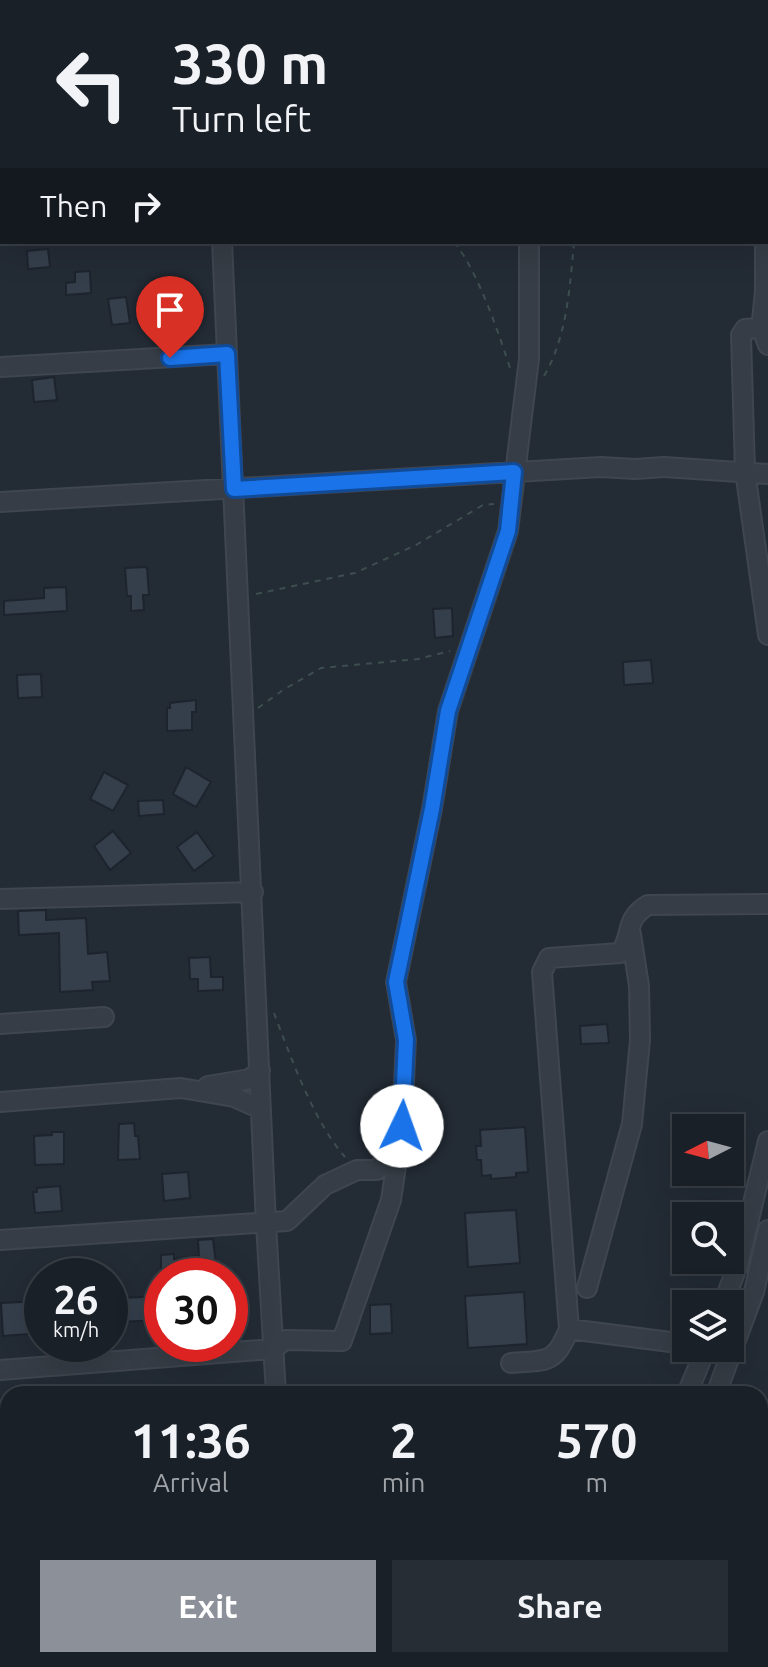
<!DOCTYPE html>
<html lang="en">
<head>
<meta charset="utf-8">
<style>
	:root { --surface:#1a2028; --page:#272d34; --text:#f1f3f6; --muted:#9fa3a8; --line:#383e45; --accent:#8c9099 }
	body { margin:0; font-family:Ubuntu,sans-serif; background:var(--page); color:var(--text); height:100vh; display:flex; flex-direction:column; font-size:30px; white-space:nowrap }
	* { box-sizing:border-box; margin:0 }
	p { font-size:26px; color:var(--muted) }
	.icon { flex:none; width:44px; height:44px; fill:none; stroke:currentColor; stroke-width:2; stroke-linecap:round; stroke-linejoin:round }
	.map { position:relative; flex:1; overflow:hidden }
	.sheet { position:absolute; left:0px; top:1386px; width:768px; height:282px; display:flex; flex-direction:column; background:var(--surface); border-radius:24px 24px 0 0; box-shadow:0 8px 32px #0002,0 0 0 2px var(--line) }
	.sheet>* { flex:none }
	.hud { position:absolute; left:0px; top:0px; width:768px; height:244px; box-shadow:0 8px 32px #0002,0 0 0 2px var(--line); background:#1a2028; color:var(--text); overflow:hidden }
	.needle { width:52px; rotate:264deg }
	.buttons { position:absolute; left:672px; top:1114px; display:grid; gap:16px }
	.buttons a { display:grid; place-items:center; width:72px; height:72px; border-radius:0px; background:var(--surface); box-shadow:0 8px 32px #0002,0 0 0 2px var(--line); font-size:40px }
	.speed { position:absolute; left:24px; top:1258px; display:flex; gap:16px; font-size:40px; font-weight:700; text-align:center }
	.speed>* { display:grid; place-content:center; width:104px; height:104px; border-radius:50%; background:var(--surface); box-shadow:0 8px 32px #0002,0 0 0 2px var(--line); line-height:1 }
	.speed small { font-size:20px; font-weight:400 }
	.speed .limit { border:12px solid #d22; background:#fff; color:#111 }
	.pin { position:absolute; display:grid; place-items:center; width:68px; height:68px; color:#fff; margin:-82px -34px; border-radius:50% 50% 50% 0; rotate:-45deg; box-shadow:0 0 8px #0007 }
	.pin .icon { rotate:45deg }
	.me { position:absolute; width:88px; margin:-44px; rotate:3deg; stroke-linejoin:round; filter:drop-shadow(0 0 6px #0008) }
	.turn { display:flex; align-items:center; gap:28px; height:168px; padding:0 40px; font-size:36px }
	.turn .icon { width:104px; height:104px; stroke-width:2.5 }
	.turn b { display:block; font-size:56px; line-height:68px }
	.then { display:flex; align-items:center; height:76px; padding:0 40px; background:#0003; gap:16px; font-size:30px }
	.eta { display:flex; justify-content:space-evenly; align-items:center; height:136px; text-align:center }
	.eta b { font-size:48px; font-weight:600; line-height:56px }
	.primary-button { display:flex; gap:16px; margin-top:auto; padding:16px 40px }
	.primary-button a { flex:1; height:92px; border-radius:0px; background:var(--accent); color:#fff; font-size:32px; font-weight:600; line-height:92px; text-align:center }
	.primary-button a+a { background:var(--page); color:var(--text) }
	.map>svg:first-child { display:block }
	.lines { fill:none; stroke-linecap:round; stroke-linejoin:round }
	.stream { stroke:#172332; stroke-width:4 }
	.building { fill:#353f4c; stroke:#1d242d; stroke-width:2 }
	.minor-casing { stroke:#3f4650; stroke-width:22 }
	.path { stroke:#3d4e4f; stroke-width:2; stroke-dasharray:6 6; stroke-linecap:butt }
	.minor { stroke:#363d46; stroke-width:18 }
	.route-casing { stroke:#114b97; stroke-width:20 }
	.route { stroke:#1a73e8; stroke-width:14 }
</style>
</head>
<body>
<div class="map">
<svg width="768" height="1667" viewBox="0 0 768 1667">
	<rect width="100%" height="100%" fill="#232b35"/>
	<g class="lines">
		<!-- stream -->
		<path class="stream" d="M 760,1442 L 768,1430"/>
	</g>
	<!-- building -->
	<path class="building" d="M 48,249 L 50,267 L 28,269 L 27,251 Z
		M 90,271 L 91,293 L 66,295 L 66,283 L 75,282 L 75,272 Z
		M 126,297 L 130,323 L 112,325 L 108,299 Z
		M 54,377 L 57,400 L 34,402 L 32,380 Z
		M 147,567 L 149,595 L 143,595 L 144,610 L 131,611 L 131,596 L 127,596 L 125,568 Z
		M 66,587 L 67,611 L 4,615 L 4,601 L 44,598 L 44,588 Z
		M 452,608 L 453,636 L 435,638 L 433,609 Z
		M 651,660 L 653,683 L 624,685 L 623,662 Z
		M 41,674 L 42,697 L 18,698 L 17,675 Z
		M 196,700 L 196,712 L 192,712 L 192,730 L 167,731 L 167,708 L 170,708 L 170,703 Z
		M 186,767 L 211,782 L 196,807 L 173,794 Z
		M 104,772 L 128,785 L 113,811 L 90,799 Z
		M 163,800 L 164,814 L 139,816 L 138,801 Z
		M 113,831 L 131,853 L 110,870 L 94,846 Z
		M 197,832 L 214,856 L 194,871 L 177,847 Z
		M 46,910 L 46,920 L 86,918 L 88,954 L 107,952 L 110,981 L 92,982 L 93,990 L 60,992 L 59,933 L 19,935 L 18,911 Z
		M 210,957 L 211,977 L 223,977 L 223,990 L 198,991 L 198,979 L 190,979 L 189,958 Z
		M 607,1024 L 609,1043 L 581,1044 L 580,1026 Z
		M 134,1123 L 135,1136 L 138,1136 L 140,1159 L 118,1160 L 119,1124 Z
		M 525,1127 L 528,1172 L 516,1173 L 516,1177 L 491,1179 L 491,1175 L 482,1176 L 481,1160 L 477,1160 L 476,1146 L 481,1146 L 480,1130 Z
		M 52,1132 L 64,1132 L 64,1164 L 35,1165 L 34,1136 L 52,1135 Z
		M 188,1172 L 190,1198 L 164,1201 L 162,1174 Z
		M 60,1186 L 62,1211 L 35,1213 L 33,1192 L 37,1192 L 37,1188 Z
		M 516,1210 L 520,1263 L 468,1267 L 465,1213 Z
		M 213,1239 L 216,1264 L 221,1264 L 222,1276 L 161,1276 L 161,1255 L 174,1254 L 174,1259 L 199,1256 L 198,1240 Z
		M 524,1292 L 527,1344 L 468,1348 L 465,1296 Z
		M 162,1296 L 162,1320 L 118,1322 L 117,1303 L 123,1303 L 122,1298 Z
		M 42,1301 L 42,1333 L 3,1336 L 1,1303 Z
		M 391,1304 L 392,1333 L 370,1334 L 370,1305 Z"/>
	<g class="lines">
		<defs>
			<path id="minor" d="M 211,0 L 211,2
				M 713,0 L 713,2
				M 544,2 L 544,0
				M 0,144 L 2,144
				M 766,188 L 768,180
				M 222,242 L 266,1224 L 276,1394
				M 761,330 L 765,291 L 765,242
				M 768,345 L 763,332 L 758,328 L 745,329 L 741,335 L 745,471 L 768,635
				M 0,367 L 227,354
				M 0,502 L 601,467 L 635,469 L 664,467 L 768,474
				M 0,899 L 253,892
				M 0,1024 L 104,1017
				M 208,1086 L 250,1079 L 260,1070
				M 0,1102 L 181,1088 L 234,1097 L 261,1109
				M 0,1240 L 287,1221 L 325,1185 L 357,1170 L 377,1170 L 386,1160 L 395,1141
				M 587,1288 L 632,1124 L 640,1040 L 639,986 L 631,934
				M 723,1304 L 738,1265 L 768,1141
				M 686,1344 L 569,1329 L 542,972 L 549,958 L 620,953 C 634,935 623,920 648,905 L 768,904
				M 511,1363 C 546,1360 555,1365 569,1329
				M 0,1370 L 273,1349 L 285,1340 L 342,1341 L 391,1200 L 402,1126 L 406,1040 L 396,982 L 432,809 L 448,711 L 508,531 L 529,359 L 529,242
				M 687,1394 L 706,1348
				M 716,1394 L 754,1292 L 768,1230
				M 0,1466 L 8,1599
				M 292,1660 L 293,1667
				M 693,1660 L 732,1667
				M 5,1667 L 8,1644
				M 517,1667 L 523,1660
				M 548,1667 L 553,1660
				M 601,1667 L 626,1662 L 678,1660"/>
		</defs>
		<!-- minor casing -->
		<use href="#minor" class="minor-casing"/>
		<!-- path -->
		<path class="path" d="M 454,242 C 478,271 499,334 511,371
			M 544,376 C 567,337 570,286 574,242
			M 256,594 L 355,573 L 416,545 L 483,505 L 494,504
			M 258,708 L 283,690 L 321,668 L 418,659 L 450,651
			M 274,1013 C 291,1058 314,1122 345,1157
			M 760,1647 L 768,1648"/>
		<!-- minor -->
		<use href="#minor" class="minor"/>
	</g>
	<g class="lines">
		<defs>
			<path id="route" d="M 170,358 L 227,354 L 234,489 L 514,472 L 508,531 L 448,711 L 432,809 L 396,982 L 406,1040 L 402,1126"/>
		</defs>
		<!-- route casing -->
		<use href="#route" class="route-casing"/>
		<!-- route -->
		<use href="#route" class="route"/>
	</g>
</svg>
<div class="buttons">
<a><svg class="needle" viewBox="-14 -14 28 28"><path d="M0-13l5 13h-10z" fill="#e53935"/><path d="M0 13l5-13h-10z" fill="#9fa3a8"/></svg></a>
<a><svg class="icon" aria-label="search" viewBox="0 0 24 24"><circle cx="10" cy="10" r="6"/><path d="M15 15l6 6"/></svg></a>
<a><svg class="icon" aria-label="layers" viewBox="0 0 24 24"><path d="M12 4l9 5-9 5-9-5zM3 14l9 5 9-5"/></svg></a>
</div>
<div class="speed"><div>26<small>km/h</small></div><div class="limit">30</div></div>
<div class="pin" style="left:170px;top:358px;background:#d93025"><svg class="icon" aria-label="arrive" viewBox="0 0 24 24"><path d="M6 21V4h12l-3 4 3 4H6"/></svg></div>
<svg class="me" style="left:402px;top:1126px" viewBox="-20 -20 40 40"><circle r="19" fill="#fff"/><path d="M0-13L10 11 0 6-10 11z" fill="#1a73e8"/></svg>
<div class="hud">
<div class="turn"><svg class="icon" aria-label="left" viewBox="0 0 24 24"><path d="M17 20v-9H6M10 6l-5 5 5 5"/></svg><div><b>330 m</b>Turn left</div></div>
<div class="then">Then<svg class="icon" aria-label="right" viewBox="0 0 24 24"><path d="M7 20v-9h11M14 6l5 5-5 5"/></svg></div>
</div>
<section class="sheet">
<div class="eta">
<div><b>11:36</b><p>Arrival</p></div>
<div><b>2</b><p>min</p></div>
<div><b>570</b><p>m</p></div>
</div>
<div class="primary-button"><a>Exit</a><a>Share</a></div>
</section>
</div>
</body>
</html>
